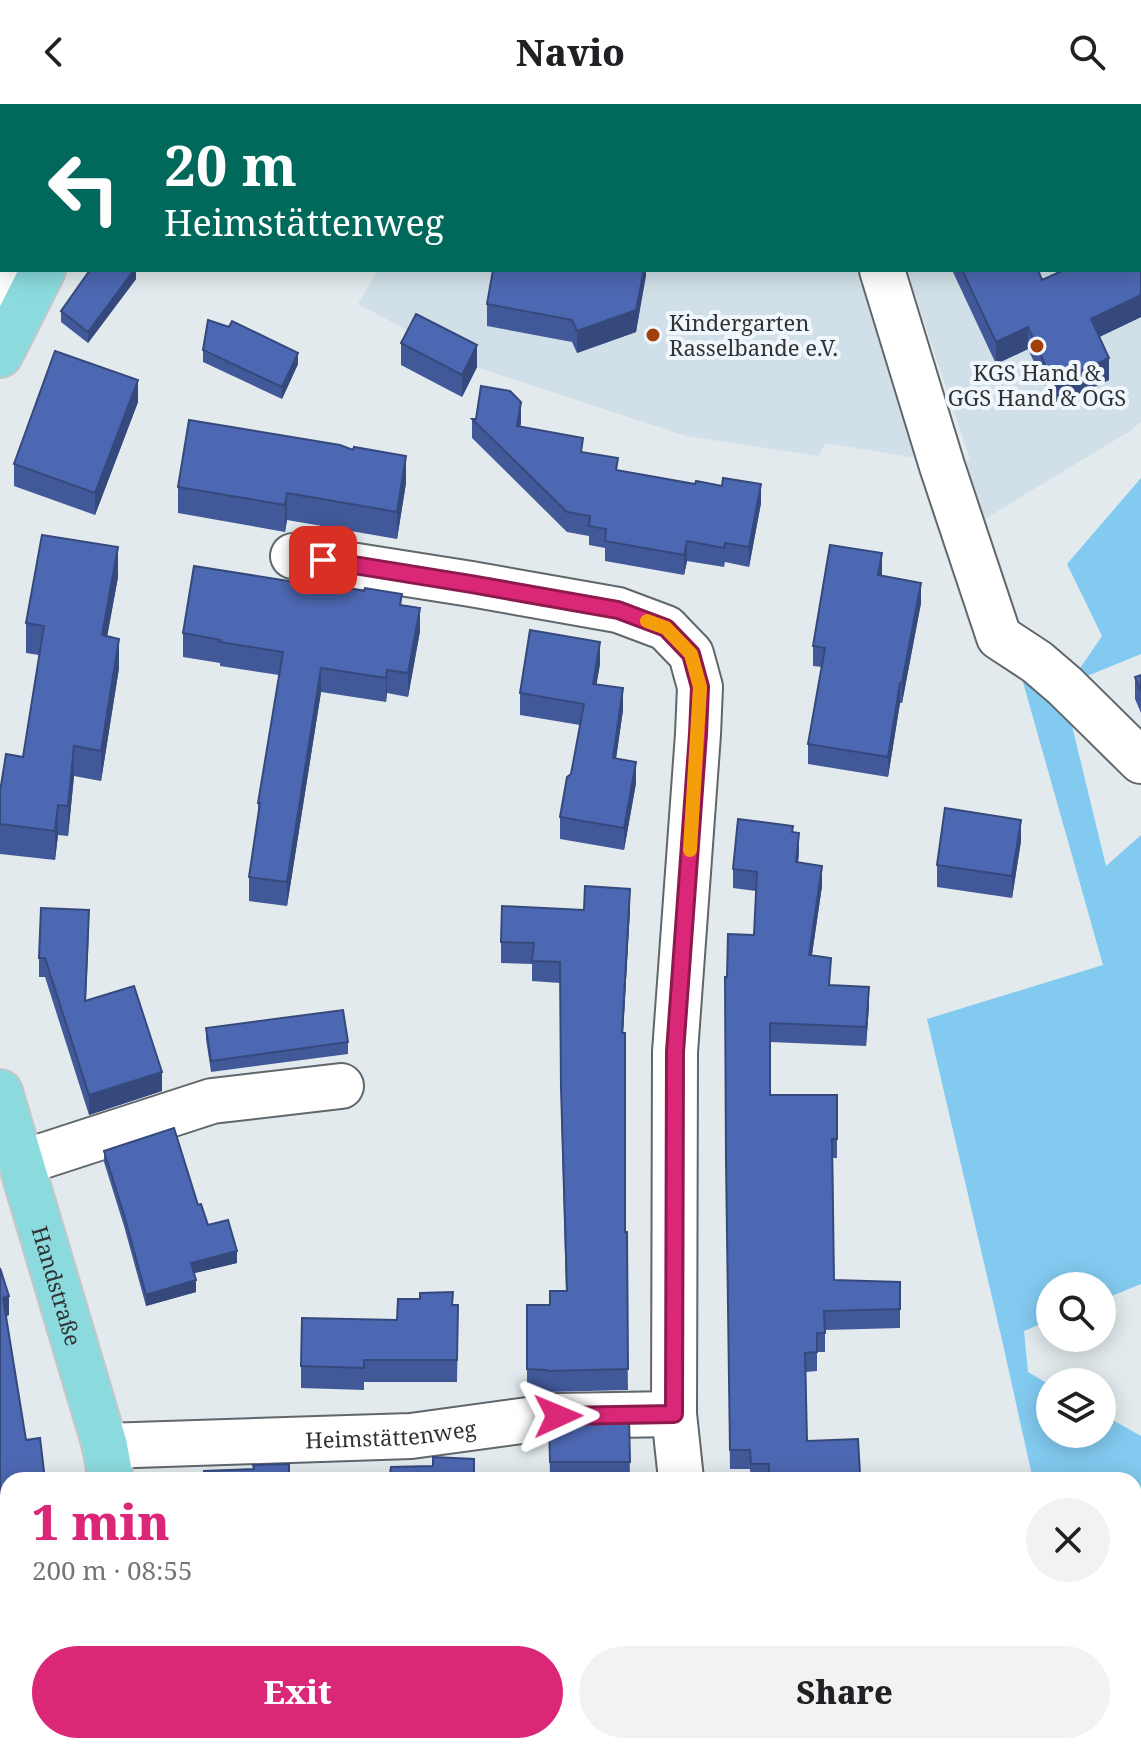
<!DOCTYPE html>
<html lang="en">
<head>
<meta charset="utf-8">
<style>
	:root { --surface:#fff; --page:#f2f2f2; --text:#202124; --muted:#757577; --accent:#db2777 }
	body { margin:0; font-family:"Noto Serif",serif; background:var(--page); color:var(--text); height:100vh; display:flex; flex-direction:column; font-size:30px; white-space:nowrap }
	* { box-sizing:border-box; margin:0 }
	p { font-size:26px; color:var(--muted) }
	.icon { flex:none; width:44px; height:44px; fill:none; stroke:currentColor; stroke-width:2; stroke-linecap:round; stroke-linejoin:round }
	.map { position:relative; flex:1; overflow:hidden }
	.sheet { position:absolute; left:0px; top:1368px; width:1142px; height:282px; display:flex; flex-direction:column; background:var(--surface); border-radius:24px 24px 0 0; box-shadow:0 4px 20px #0003 }
	.sheet>* { flex:none }
	.hud { position:absolute; left:0px; top:0px; width:1142px; height:168px; box-shadow:0 4px 20px #0003; background:#00695c; color:#fff; overflow:hidden }
	.fabs { position:absolute; left:1036px; top:1168px; display:grid; gap:16px }
	.fabs a { display:grid; place-items:center; width:80px; height:80px; border-radius:50%; background:var(--surface); box-shadow:0 4px 20px #0003; font-size:40px }
	.pin { position:absolute; display:grid; place-items:center; width:68px; height:68px; color:#fff; margin:-34px; border-radius:16px; box-shadow:0 4px 12px #0006 }
	.me { position:absolute; width:88px; margin:-44px; rotate:89deg; stroke-linejoin:round; filter:drop-shadow(0 0 6px #0008) }
	.turn { display:flex; align-items:center; gap:28px; height:168px; padding:0 32px; font-size:36px }
	.turn .icon { width:104px; height:104px; stroke-width:2.5 }
	.turn b { display:block; font-size:56px; line-height:68px }
	.round { display:grid; place-items:center; flex:none; width:84px; height:84px; border-radius:42px; background:var(--page) }
	.overview { display:flex; align-items:center; justify-content:space-between; height:136px; padding:0 32px }
	h1 { font-size:48px; font-weight:800; line-height:60px; color:var(--accent) }
	.button { display:flex; gap:16px; margin-top:auto; padding:16px 32px }
	.button a { flex:1; height:92px; border-radius:48px; background:var(--accent); color:#fff; font-size:32px; font-weight:800; line-height:92px; text-align:center }
	.button a+a { background:var(--page); color:var(--text) }
	header { display:flex; justify-content:space-between; align-items:center; height:104px; padding:0 32px; background:var(--surface); font-size:36px; font-weight:800 }
	.map>svg:first-child { display:block }
	.built { fill:#d1e0e8 }
	.green { fill:#82caf0 }
	.lines { fill:none; stroke-linecap:round; stroke-linejoin:round }
	.minor-casing { stroke:#60666a; stroke-width:48 }
	.major-casing { stroke:#c5c6c7; stroke-width:48 }
	.minor { stroke:#fff; stroke-width:44 }
	.major { stroke:#8bdbde; stroke-width:44 }
	.wall { fill:#425999 }
	.shaded-wall { fill:#36497d }
	.building { fill:#4d68b2; stroke:#36497d; stroke-width:2 }
	.route-casing { stroke:#8e194d; stroke-width:20 }
	.route { stroke:#db2777; stroke-width:14 }
	.slow { stroke:#f59e0b; stroke-width:14 }
	.poi-dot { fill:#a33f0a; stroke:#f0f7fc; stroke-width:3 }
	.labels { text-anchor:middle; dominant-baseline:central; stroke-width:8; stroke-linejoin:round; paint-order:stroke }
	.poi-label { font-size:22px; fill:#313436; stroke:#f0f7fc; text-anchor:start }
	.street-label { font-size:22px; fill:#313436; stroke:#f0f7fc }
</style>
</head>
<body>
<header><svg class="icon" aria-label="back" viewBox="0 0 24 24"><path d="M15 5l-7 7 7 7"/></svg>Navio<svg class="icon" aria-label="search" viewBox="0 0 24 24"><circle cx="10" cy="10" r="6"/><path d="M15 15l6 6"/></svg></header>
<div class="map">
<svg width="1141" height="1649" viewBox="0 0 1141 1649">
	<rect width="100%" height="100%" fill="#e2eaee"/>
	<!-- built -->
	<path class="built" d="M 852,0 L 1141,0 L 1141,318 L 1130,327 L 970,424 L 951,363 L 970,356 L 907,166 L 1140,166 L 1140,2 L 853,2 Z
		M 378,166 L 867,166 L 929,356 L 825,339 L 819,352 L 686,332 L 476,263 L 358,200 Z"/>
	<!-- green -->
	<path class="green" d="M 1141,374 L 1141,550 L 1070,579 L 1102,532 L 1067,460 Z
		M 1017,557 L 1065,593 L 1106,762 L 1141,731 L 1141,1180 L 1102,1196 L 1102,1182 L 1050,1182 L 1050,1216 L 1024,1227 L 1028,1268 L 1050,1281 L 1050,1330 L 1102,1330 L 1102,1310 L 1141,1332 L 1141,1643 L 1134,1642 L 1134,1376 L 1033,1376 L 1002,1236 L 927,915 L 1103,861 Z"/>
	<g class="lines">
		<defs>
			<g id="minor">
				<path d="M 847,0 L 849,2"/>
				<path d="M 0,3 L 2,4"/>
				<path d="M 882,166 L 942,362 L 999,533 L 1037,558 L 1065,582 L 1141,657"/>
				<path d="M 0,182 L 29,193"/>
				<path d="M 293,452 L 471,480 L 618,506 L 666,524 L 691,550 L 700,583 L 698,630 L 675,948 L 674,1310 L 681,1375"/>
				<path d="M 21,1059 L 212,997 L 341,982"/>
				<path id="s1" d="M 105,1342 L 411,1332 L 558,1312 L 674,1310"/>
				<path d="M 0,1495 L 8,1493"/>
			</g>
			<g id="major">
				<path d="M 116,2 L 117,0"/>
				<path d="M 0,251 L 43,166"/>
				<path id="s2" d="M 0,988 L 105,1342 L 111,1376"/>
				<path d="M 142,1642 L 142,1649"/>
			</g>
		</defs>
		<!-- minor casing -->
		<use href="#minor" class="minor-casing"/>
		<!-- major casing -->
		<use href="#major" class="major-casing"/>
		<!-- minor -->
		<use href="#minor" class="minor"/>
		<!-- major -->
		<use href="#major" class="major"/>
	</g>
	<!-- wall -->
	<path class="wall" d="M 1121,0 L 1141,0 L 1141,44 L 1140,2 L 1121,2 Z
		M 0,6 L 2,6 L 2,106 L 0,105 Z
		M 1141,130 L 1141,213 L 1099,233 L 1109,276 L 1054,301 L 1028,245 L 996,260 L 952,166 L 1038,166 L 1042,176 Z
		M 136,166 L 136,175 L 88,239 L 61,218 L 61,207 Z
		M 646,166 L 636,228 L 577,249 L 572,238 L 487,222 L 487,200 Z
		M 401,239 L 477,263 L 462,293 L 401,261 Z
		M 203,246 L 298,260 L 282,295 L 203,258 Z
		M 138,298 L 95,411 L 14,382 L 14,360 Z
		M 472,315 L 521,318 L 520,323 L 583,348 L 618,367 L 761,399 L 749,463 L 725,458 L 724,463 L 687,457 L 684,471 L 605,457 L 605,444 L 589,441 L 589,432 L 567,428 L 472,334 Z
		M 406,379 L 397,435 L 287,416 L 285,428 L 178,409 L 178,383 Z
		M 882,469 L 882,472 L 921,499 L 902,599 L 900,599 L 888,673 L 808,660 L 808,640 L 822,563 L 813,562 L 813,542 Z
		M 118,473 L 107,532 L 119,564 L 101,677 L 74,672 L 68,732 L 58,731 L 55,756 L 0,750 L 0,688 L 23,653 L 39,551 L 26,549 L 26,519 Z
		M 402,501 L 420,527 L 408,593 L 387,589 L 386,598 L 321,588 L 287,802 L 249,797 L 249,773 L 258,718 L 258,699 L 279,571 L 220,562 L 220,559 L 183,553 L 183,529 Z
		M 600,560 L 596,580 L 623,606 L 616,654 L 636,679 L 624,746 L 560,735 L 560,713 L 571,670 L 580,621 L 520,611 L 520,589 Z
		M 1141,571 L 1141,609 L 1135,595 L 1135,573 Z
		M 793,728 L 799,748 L 798,759 L 822,782 L 812,851 L 830,881 L 869,902 L 866,942 L 770,938 L 770,991 L 837,991 L 837,1054 L 833,1054 L 834,1176 L 900,1178 L 900,1224 L 825,1226 L 825,1248 L 817,1248 L 817,1267 L 806,1268 L 807,1337 L 858,1335 L 860,1376 L 751,1376 L 750,1365 L 730,1365 L 726,1076 L 727,873 L 754,831 L 756,787 L 733,784 L 733,765 Z
		M 1021,737 L 1012,794 L 937,783 L 937,761 Z
		M 630,805 L 623,929 L 628,1286 L 547,1288 L 547,1287 L 527,1286 L 527,1201 L 550,1201 L 566,1187 L 561,1004 L 560,879 L 532,877 L 532,860 L 501,859 L 501,838 L 584,806 Z
		M 89,826 L 86,897 L 162,987 L 89,1011 L 45,873 L 39,873 L 39,854 Z
		M 206,924 L 348,938 L 348,950 L 211,968 L 206,935 Z
		M 104,1047 L 198,1101 L 208,1121 L 237,1159 L 194,1169 L 196,1188 L 146,1202 L 124,1122 L 104,1058 Z
		M 0,1164 L 9,1211 L 6,1212 L 8,1424 L 0,1424 Z
		M 453,1201 L 458,1223 L 457,1278 L 364,1278 L 364,1286 L 301,1284 L 301,1262 L 397,1216 Z
		M 629,1314 L 630,1376 L 550,1376 L 549,1317 Z"/>
	<!-- shaded-wall -->
	<path class="shaded-wall" d="M 251,0 L 267,0 L 265,2 L 250,2 Z
		M 134,166 L 136,166 L 136,175 L 88,239 L 88,228 Z
		M 644,166 L 646,166 L 646,172 L 636,228 L 577,249 L 577,227 Z
		M 1141,191 L 1141,213 L 1091,237 L 1091,215 Z
		M 1028,223 L 1028,245 L 996,260 L 996,238 Z
		M 477,241 L 477,263 L 462,293 L 462,271 Z
		M 298,249 L 298,260 L 282,295 L 282,283 Z
		M 1109,254 L 1109,276 L 1054,301 L 1054,280 Z
		M 138,276 L 138,298 L 95,411 L 95,389 Z
		M 521,298 L 521,318 L 517,342 L 517,322 Z
		M 406,352 L 406,379 L 397,435 L 397,408 Z
		M 761,380 L 761,399 L 749,463 L 749,443 Z
		M 287,389 L 287,416 L 285,428 L 285,401 Z
		M 687,437 L 687,457 L 684,471 L 684,451 Z
		M 118,443 L 118,473 L 102,561 L 102,531 Z
		M 882,449 L 882,469 L 878,491 L 878,471 Z
		M 921,479 L 921,499 L 902,599 L 902,579 Z
		M 420,504 L 420,527 L 408,593 L 408,569 Z
		M 119,535 L 119,564 L 101,677 L 101,647 Z
		M 600,538 L 600,560 L 593,602 L 593,580 Z
		M 321,564 L 321,588 L 287,802 L 287,778 Z
		M 387,566 L 387,589 L 386,598 L 386,574 Z
		M 900,579 L 900,599 L 888,673 L 888,653 Z
		M 623,584 L 623,606 L 613,676 L 613,654 Z
		M 74,642 L 74,672 L 68,732 L 68,702 Z
		M 636,658 L 636,679 L 624,746 L 624,724 Z
		M 58,701 L 58,731 L 55,756 L 55,727 Z
		M 1021,716 L 1021,737 L 1012,794 L 1012,772 Z
		M 799,729 L 799,748 L 796,777 L 796,758 Z
		M 822,762 L 822,782 L 809,870 L 809,851 Z
		M 630,785 L 630,805 L 622,949 L 622,929 Z
		M 869,883 L 869,902 L 866,942 L 866,923 Z
		M 162,968 L 162,987 L 89,1011 L 89,991 Z
		M 237,1147 L 237,1159 L 191,1170 L 191,1159 Z
		M 196,1176 L 196,1188 L 146,1202 L 146,1191 Z
		M 9,1192 L 9,1211 L 3,1213 L 3,1194 Z"/>
	<!-- building -->
	<path class="building" d="M 18,0 L 38,0 L 37,2 L 17,2 Z
		M 180,0 L 198,0 L 202,2 L 179,2 Z
		M 233,0 L 251,0 L 250,2 L 232,2 Z
		M 720,0 L 774,0 L 769,2 L 721,2 Z
		M 1131,0 L 1141,0 L 1141,22 L 1140,2 L 1132,2 Z
		M 0,6 L 2,6 L 2,84 L 0,83 Z
		M 1141,130 L 1141,191 L 1091,215 L 1109,254 L 1054,280 L 1028,223 L 996,238 L 962,166 L 1038,166 L 1042,176 L 1064,166 L 1140,166 Z
		M 90,166 L 134,166 L 88,228 L 61,207 Z
		M 493,166 L 644,166 L 636,206 L 577,227 L 572,216 L 487,200 Z
		M 416,210 L 477,241 L 462,271 L 401,239 Z
		M 208,216 L 229,223 L 232,217 L 298,249 L 282,283 L 203,246 Z
		M 55,247 L 138,276 L 95,389 L 14,360 Z
		M 481,282 L 510,287 L 521,298 L 517,322 L 583,334 L 581,348 L 618,354 L 616,366 L 695,380 L 696,377 L 722,382 L 723,374 L 761,380 L 749,443 L 725,439 L 724,444 L 687,437 L 684,451 L 605,437 L 606,425 L 589,422 L 590,412 L 567,408 L 472,315 L 476,315 Z
		M 189,316 L 340,341 L 353,346 L 354,343 L 406,352 L 397,408 L 287,389 L 285,401 L 178,383 Z
		M 42,431 L 118,443 L 102,531 L 119,535 L 101,647 L 74,642 L 68,702 L 58,701 L 55,727 L 0,720 L 0,688 L 6,650 L 23,653 L 44,522 L 26,519 Z
		M 830,441 L 882,449 L 878,471 L 921,479 L 902,579 L 900,579 L 888,653 L 808,640 L 825,544 L 813,542 Z
		M 194,462 L 326,483 L 326,481 L 364,487 L 365,484 L 402,490 L 400,501 L 420,504 L 408,569 L 387,566 L 386,574 L 321,564 L 287,778 L 249,773 L 260,699 L 258,699 L 283,548 L 220,538 L 221,536 L 183,529 Z
		M 530,526 L 600,538 L 593,580 L 623,584 L 613,654 L 636,658 L 624,724 L 560,713 L 567,673 L 571,670 L 584,600 L 520,589 Z
		M 1141,571 L 1141,587 L 1135,573 Z
		M 945,704 L 1021,716 L 1012,772 L 937,761 Z
		M 738,715 L 793,722 L 792,728 L 799,729 L 796,758 L 822,762 L 809,851 L 831,854 L 829,881 L 869,883 L 866,923 L 770,919 L 770,991 L 837,991 L 837,1035 L 832,1035 L 834,1176 L 900,1178 L 900,1205 L 824,1207 L 825,1229 L 817,1229 L 817,1248 L 805,1249 L 807,1337 L 858,1335 L 860,1370 L 769,1374 L 769,1360 L 751,1360 L 750,1346 L 730,1346 L 726,1057 L 725,873 L 727,873 L 728,830 L 754,831 L 757,768 L 733,765 Z
		M 585,782 L 630,785 L 622,929 L 625,929 L 625,1128 L 627,1128 L 628,1265 L 547,1267 L 547,1266 L 527,1265 L 527,1201 L 550,1201 L 550,1187 L 567,1187 L 561,983 L 560,858 L 532,857 L 534,839 L 501,838 L 502,802 L 584,806 Z
		M 41,804 L 89,806 L 85,897 L 134,882 L 162,968 L 89,991 L 45,854 L 39,854 Z
		M 343,906 L 348,938 L 211,957 L 206,924 Z
		M 174,1024 L 198,1101 L 201,1100 L 208,1121 L 228,1116 L 237,1147 L 191,1159 L 196,1176 L 146,1191 L 124,1111 L 104,1047 Z
		M 0,1164 L 9,1192 L 3,1194 L 26,1336 L 40,1334 L 45,1376 L 8,1376 L 8,1404 L 0,1405 Z
		M 453,1188 L 452,1201 L 458,1201 L 457,1256 L 364,1256 L 364,1264 L 301,1262 L 302,1214 L 397,1216 L 398,1195 L 420,1195 L 420,1189 Z
		M 629,1314 L 630,1358 L 550,1358 L 549,1317 Z
		M 433,1353 L 474,1355 L 474,1376 L 336,1376 L 336,1372 L 390,1370 L 391,1363 L 433,1362 Z
		M 289,1360 L 289,1376 L 204,1376 L 204,1367 L 254,1365 L 253,1361 Z
		M 8,1550 L 8,1642 L 44,1642 L 45,1649 L 0,1649 L 0,1551 Z
		M 1134,1639 L 1141,1640 L 1141,1649 L 1127,1649 L 1127,1642 L 1134,1642 Z
		M 214,1642 L 273,1642 L 273,1649 L 215,1649 Z
		M 375,1642 L 376,1649 L 336,1649 L 336,1643 Z"/>
	<g class="lines">
		<defs>
			<path id="route" d="M 323,456 L 471,480 L 618,506 L 666,524 L 691,550 L 700,583 L 698,630 L 675,948 L 674,1310 L 558,1312"/>
		</defs>
		<!-- route casing -->
		<use href="#route" class="route-casing"/>
		<!-- route -->
		<use href="#route" class="route"/>
		<!-- slow -->
		<path class="slow" d="M 647,517 L 666,524 L 691,550 L 700,583 L 690,746"/>
	</g>
	<!-- markers -->
	<g class="poi-dot">
		<circle cx="653" cy="231" r="8"/>
		<circle cx="1037" cy="242" r="8"/>
	</g>
	<g class="labels">
		<!-- poi labels -->
		<g class="poi-label">
			<text x="669" y="218">Kindergarten<tspan x="669" dy="25">Rasselbande e.V.</tspan></text>
			<text x="1037" y="268" text-anchor="middle">KGS Hand &amp;<tspan x="1037" dy="25">GGS Hand &amp; OGS</tspan></text>
		</g>
		<!-- street labels -->
		<g class="street-label">
			<text stroke="none"><textPath href="#s2" startOffset="202">Handstraße</textPath></text>
			<text stroke="none"><textPath href="#s1" startOffset="286">Heimstättenweg</textPath></text>
		</g>
	</g>
</svg>
<div class="fabs">
<a><svg class="icon" aria-label="search" viewBox="0 0 24 24"><circle cx="10" cy="10" r="6"/><path d="M15 15l6 6"/></svg></a>
<a><svg class="icon" aria-label="layers" viewBox="0 0 24 24"><path d="M12 4l9 5-9 5-9-5zM3 14l9 5 9-5"/></svg></a>
</div>
<div class="pin" style="left:323px;top:456px;background:#d93025"><svg class="icon" aria-label="arrive" viewBox="0 0 24 24"><path d="M6 21V4h12l-3 4 3 4H6"/></svg></div>
<svg class="me" style="left:558px;top:1312px" viewBox="-20 -20 40 40"><path d="M0-17L14 15 0 8-14 15z" fill="#db2777" stroke="#fff" stroke-width="4"/></svg>
<div class="hud">
<div class="turn"><svg class="icon" aria-label="left" viewBox="0 0 24 24"><path d="M17 20v-9H6M10 6l-5 5 5 5"/></svg><div><b>20 m</b>Heimstättenweg</div></div>
</div>
<section class="sheet">
<div class="overview"><div><h1>1 min</h1><p>200 m · 08:55</p></div><a class="round"><svg class="icon" aria-label="close" viewBox="0 0 24 24"><path d="M6 6l12 12M18 6L6 18"/></svg></a></div>
<div class="button"><a>Exit</a><a>Share</a></div>
</section>
</div>
</body>
</html>
